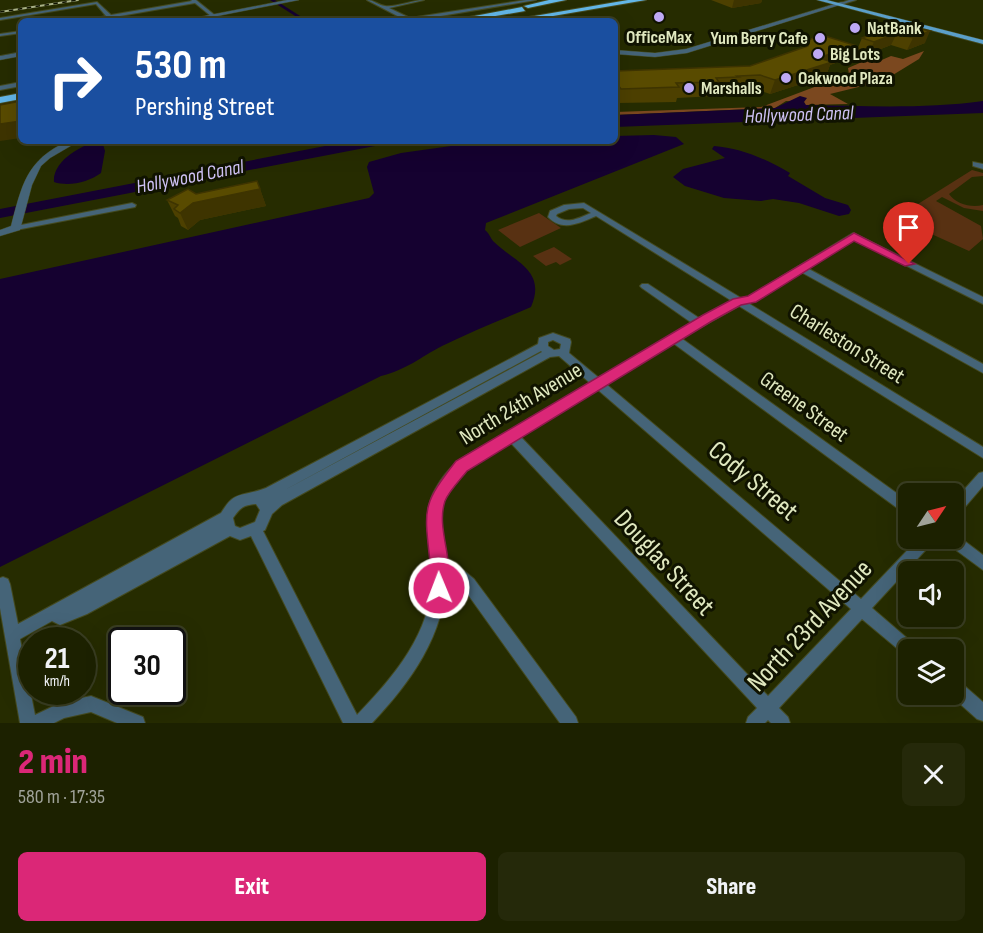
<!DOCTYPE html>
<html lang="en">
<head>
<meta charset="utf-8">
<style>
	:root { --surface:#1c2100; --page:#25290a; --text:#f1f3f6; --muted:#a0a399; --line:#3a3e22; --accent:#db2777 }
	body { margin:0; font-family:"Sofia Sans Condensed",sans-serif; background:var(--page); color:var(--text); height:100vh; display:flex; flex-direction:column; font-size:22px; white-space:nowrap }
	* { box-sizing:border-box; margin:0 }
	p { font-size:20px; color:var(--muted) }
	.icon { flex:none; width:33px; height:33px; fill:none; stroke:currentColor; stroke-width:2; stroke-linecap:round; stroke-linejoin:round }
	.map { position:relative; height:723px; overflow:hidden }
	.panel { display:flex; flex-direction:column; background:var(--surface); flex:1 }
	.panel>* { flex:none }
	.hud { position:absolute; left:18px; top:18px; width:600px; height:126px; border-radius:9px; box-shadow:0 6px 24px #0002,0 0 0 2px var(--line); background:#1a4fa0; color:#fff; overflow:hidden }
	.needle { width:39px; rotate:55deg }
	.fabs { position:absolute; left:898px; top:483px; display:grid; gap:12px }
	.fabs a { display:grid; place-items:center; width:66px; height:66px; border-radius:9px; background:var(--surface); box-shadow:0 6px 24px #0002,0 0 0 2px var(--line); font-size:30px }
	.speed { position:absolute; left:18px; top:627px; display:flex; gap:12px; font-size:30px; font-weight:700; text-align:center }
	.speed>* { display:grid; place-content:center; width:78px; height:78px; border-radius:50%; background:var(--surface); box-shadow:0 6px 24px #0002,0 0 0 2px var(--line); line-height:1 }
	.speed small { font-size:15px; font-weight:400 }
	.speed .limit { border:3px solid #111; border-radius:9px; background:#fff; color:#111 }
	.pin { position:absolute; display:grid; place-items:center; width:51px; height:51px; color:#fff; margin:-62px -26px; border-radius:50% 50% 50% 0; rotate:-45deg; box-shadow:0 0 6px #0007 }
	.pin .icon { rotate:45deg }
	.me { position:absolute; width:66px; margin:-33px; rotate:359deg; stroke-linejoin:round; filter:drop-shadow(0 0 4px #0008) }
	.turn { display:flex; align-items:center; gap:21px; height:126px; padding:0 18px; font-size:27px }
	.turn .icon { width:78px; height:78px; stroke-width:2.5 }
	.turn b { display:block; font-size:42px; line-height:51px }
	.round { display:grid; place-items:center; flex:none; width:63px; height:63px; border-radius:9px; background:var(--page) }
	.head { display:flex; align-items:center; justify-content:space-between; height:102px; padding:0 18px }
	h1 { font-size:36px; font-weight:800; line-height:45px; color:var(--accent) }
	.action { display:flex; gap:12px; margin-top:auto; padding:12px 18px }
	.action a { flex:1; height:69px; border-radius:9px; background:var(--accent); color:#fff; font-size:24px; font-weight:800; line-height:69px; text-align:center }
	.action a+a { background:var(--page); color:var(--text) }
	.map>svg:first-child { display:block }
	.green { fill:#583112 }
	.forest { fill:#7b481f }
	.water { fill:#150130 }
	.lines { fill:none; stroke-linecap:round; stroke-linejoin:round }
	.canal { fill:#150130; fill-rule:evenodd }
	.minor-casing { stroke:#444a1f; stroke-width:2 }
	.tertiary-casing { stroke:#444a1f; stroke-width:1 }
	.primary-casing { stroke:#444a1f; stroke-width:1 }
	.motorway-casing { stroke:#444a1f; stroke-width:2 }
	.minor { fill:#456478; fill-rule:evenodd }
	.tertiary { fill:#456478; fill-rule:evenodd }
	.primary { fill:#5b9fc9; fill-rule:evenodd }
	.motorway { fill:#63b7e8; fill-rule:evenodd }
	.rail-casing { stroke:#abb389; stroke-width:2 }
	.rail { stroke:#101300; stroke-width:1.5; stroke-dasharray:4.5; stroke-linecap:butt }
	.wall { fill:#4d4000 }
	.shaded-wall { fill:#3e3400 }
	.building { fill:#594b00; stroke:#3e3400; stroke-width:1.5 }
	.route { fill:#db2777; stroke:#8e194d; stroke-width:1.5 }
	.poi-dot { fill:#bea9f4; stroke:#101300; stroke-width:2 }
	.labels { text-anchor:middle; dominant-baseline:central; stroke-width:6; stroke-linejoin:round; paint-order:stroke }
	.far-poi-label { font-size:18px; font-weight:bold; fill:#e0e8bf; stroke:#101300; text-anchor:start }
	.far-water-label { font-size:20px; font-style:italic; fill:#cec1f4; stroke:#101300 }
	.street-label { font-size:22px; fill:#e0e8bf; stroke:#101300 }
	.near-street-label { font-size:27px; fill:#e0e8bf; stroke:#101300 }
</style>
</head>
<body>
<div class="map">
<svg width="983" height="723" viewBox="0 0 983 723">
	<rect width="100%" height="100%" fill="#262c00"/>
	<!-- green -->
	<path class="green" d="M 972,170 L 983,173 L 983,176 L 972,177 L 949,194 C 956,204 971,208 983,205 L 983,211 L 964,208 L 942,197 L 936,201 L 981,226 L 983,239 L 969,251 L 907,223 L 902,214 Z
		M 539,213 L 561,228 L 520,247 L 498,230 Z
		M 554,247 L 572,259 L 560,265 L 556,262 L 546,266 L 533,256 Z"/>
	<!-- forest -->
	<path class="forest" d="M 924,51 L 919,59 L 883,81 L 830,94 L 848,104 L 805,105 L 804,102 L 786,101 L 775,108 L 615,115 L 615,112 L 761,107 L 849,74 L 848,68 L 869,59 L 877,62 L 891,56 L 903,59 Z"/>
	<!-- water -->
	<path class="water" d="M 800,96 L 807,98 L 804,102 L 806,105 C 865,106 925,109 983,101 L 983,113 L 615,127 L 615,115 L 775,108 Z
		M 654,135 L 676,137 L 684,144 L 486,223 L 485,230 C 489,233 490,237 493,241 C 514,262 547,270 531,307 C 501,320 472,331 442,346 C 419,358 408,369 381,376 L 0,567 L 0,279 L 369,198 L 374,193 L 367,167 L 369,162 L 401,153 L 487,141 L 615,141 L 615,136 Z
		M 102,141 L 105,151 L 101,173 C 89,182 69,187 54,182 C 52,161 83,143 102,141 Z
		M 351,141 L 401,141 L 0,218 L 0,209 Z
		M 714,146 C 741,148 766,159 790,173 L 788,176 L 825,198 L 848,205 L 851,210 L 849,214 L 839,216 L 799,203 L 773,199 L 761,201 L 724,198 L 685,186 L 673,177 L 683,169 L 725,158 L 712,149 Z"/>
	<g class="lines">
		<!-- canal -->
		<path class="canal" d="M 270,0 L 275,0 L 308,21 L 303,21 Z"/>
		<defs>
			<path id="minor" d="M 191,0 L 196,0 L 222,21 L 217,21 L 195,3 L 91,21 L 81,21 L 106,16 L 96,4 L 0,20 L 0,18 L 97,2 L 111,15 L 192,1 Z
				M 367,0 C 374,0 378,5 385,6 C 394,8 413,0 424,0 L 389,8 L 410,18 L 526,0 L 536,0 L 411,21 L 407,21 Z
				M 849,0 L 856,0 L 843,4 L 841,3 Z
				M 21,31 L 21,33 L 0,36 L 0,34 Z
				M 21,82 L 21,86 L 0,90 L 0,86 Z
				M 973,162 L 983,164 L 983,169 L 973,166 Z
				M 132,203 L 136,205 L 135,207 L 16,230 L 12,228 L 16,226 Z
				M 584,203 L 741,298 L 748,297 L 853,233 L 983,297 L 983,304 L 853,239 L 807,268 L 983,364 L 983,373 L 801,272 L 754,301 L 748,303 L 983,447 L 983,458 L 739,306 L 681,338 L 909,502 L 909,515 L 904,513 L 673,343 L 606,384 L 861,599 L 919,538 L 935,538 L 933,542 L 872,608 L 915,645 L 918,650 L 909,650 L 909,657 L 905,655 L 862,619 L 779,708 L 788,717 L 790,723 L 771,723 L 768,720 L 765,723 L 746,723 L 748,717 L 757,708 L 510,442 C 483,459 444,476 441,512 C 439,529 443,547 446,564 L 461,568 L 474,579 L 576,717 L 578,723 L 560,723 L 464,589 L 452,579 L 446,577 C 445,635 410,683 372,723 L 343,723 L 251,536 L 240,540 L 230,536 L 87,614 L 60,625 L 52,621 L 20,639 L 35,715 L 62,702 L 91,696 L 143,717 L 145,723 L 117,723 L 91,712 L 64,718 L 54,723 L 20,723 L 0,608 L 0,578 L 3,577 L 8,579 L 10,584 L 18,624 L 221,513 C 224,509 227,503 231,500 C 238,493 255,493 266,488 L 538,344 L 539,338 L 553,333 L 570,339 L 571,342 L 569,353 L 599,378 L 692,323 L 642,288 L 640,286 L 642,284 L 648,284 L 699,318 L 732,301 L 596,216 C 580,223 562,232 548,217 L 550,211 L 564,205 ZM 583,208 L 591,213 C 579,218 567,225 556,216 L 557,214 L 569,209 ZM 553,340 L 561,344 L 560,349 L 554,350 L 548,346 L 548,342 ZM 541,351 L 542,352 L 281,492 ZM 559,356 L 590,383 C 559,402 527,421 496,439 C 483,447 467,453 456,463 C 449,469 441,479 436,488 C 420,514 431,544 432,573 C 434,630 394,677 357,715 L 263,531 L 265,530 L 272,514 L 282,505 L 550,357 ZM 597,389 L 851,609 L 768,696 L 520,436 ZM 256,504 L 260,510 L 255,522 L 240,528 L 235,526 L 233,518 C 240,508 243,505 256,504 Z
				M 983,472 L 983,486 L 959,514 L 954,516 L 954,501 L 979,473 Z
				M 954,533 L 983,555 L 983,570 L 945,542 L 943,538 L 954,538 Z
				M 954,680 L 960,682 L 983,702 L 983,721 L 977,719 L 949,694 L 954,694 Z"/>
			<path id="tertiary" d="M 287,0 L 299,0 L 192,21 L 179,21 Z
				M 841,2 L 846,3 L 687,53 L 655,57 L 615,54 L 615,50 L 655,53 L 686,49 Z
				M 21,52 L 21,56 L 0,60 L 0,56 Z
				M 68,141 L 79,141 L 50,158 L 41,166 L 32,185 L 20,230 L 0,236 L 0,230 L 11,226 C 22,185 26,160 68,141 Z"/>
			<path id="primary" d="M 817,0 L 827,0 L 983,40 L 983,44 Z"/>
			<path id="motorway" d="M 549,0 L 566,0 L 528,8 L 524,6 Z
				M 628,0 L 646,0 L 524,21 L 505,21 Z
				M 522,7 L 525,11 L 466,21 L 448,21 Z
				M 21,93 L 21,99 L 0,103 L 0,97 Z"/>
		</defs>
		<!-- minor casing -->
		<use href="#minor" class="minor-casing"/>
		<!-- tertiary casing -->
		<use href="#tertiary" class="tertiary-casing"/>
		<!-- primary casing -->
		<use href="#primary" class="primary-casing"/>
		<!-- motorway casing -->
		<use href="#motorway" class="motorway-casing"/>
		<!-- minor -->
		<use href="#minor" class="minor"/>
		<!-- tertiary -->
		<use href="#tertiary" class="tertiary"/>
		<!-- primary -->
		<use href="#primary" class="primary"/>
		<!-- motorway -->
		<use href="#motorway" class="motorway"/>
		<defs>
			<path id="rail" d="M 0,12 L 78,0"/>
		</defs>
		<!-- rail casing -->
		<use href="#rail" class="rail-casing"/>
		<!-- rail -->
		<use href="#rail" class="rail"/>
	</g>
	<!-- wall -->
	<path class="wall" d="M 711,0 L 762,0 L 761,3 L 732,8 Z
		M 898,24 L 925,43 L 907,50 L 891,45 L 868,54 L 857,50 L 862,38 Z
		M 808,40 L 849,58 L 830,65 L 826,76 L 770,94 L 755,89 L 735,90 L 735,92 L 716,93 L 715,96 L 677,98 L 676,102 L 618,103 L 615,99 L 615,71 L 750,66 L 806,47 Z
		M 260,189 L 266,206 L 200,220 L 188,230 L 181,226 L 178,218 L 175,216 L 167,200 L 196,194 Z"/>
	<!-- shaded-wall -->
	<path class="shaded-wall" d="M 734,0 L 762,0 L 761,3 L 732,8 Z
		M 930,31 L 925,43 L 907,50 L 913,38 Z
		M 897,33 L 891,45 L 868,54 L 874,42 Z
		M 854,45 L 849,58 L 830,65 L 826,76 L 770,94 L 775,80 L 819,58 Z
		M 21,121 L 21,138 L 0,141 L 0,124 Z
		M 260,189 L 266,206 L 200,220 L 188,230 L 180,213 L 193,203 Z"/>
	<!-- building -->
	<path class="building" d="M 898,24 L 930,31 L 913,38 L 897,33 L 874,42 L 862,38 Z
		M 822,35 L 854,45 L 819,58 L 832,62 L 775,80 L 760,75 L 737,76 L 739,77 L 716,78 L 719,82 L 676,83 L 679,87 L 621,89 L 615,81 L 615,71 L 750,66 L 808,46 L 808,40 Z
		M 21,101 L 21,121 L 0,124 L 0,105 Z
		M 257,181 L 260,189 L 193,203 L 180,213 L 174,209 L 178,205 L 167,200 L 188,189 L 196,194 Z"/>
	<!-- route -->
	<path class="route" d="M 854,233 L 915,264 L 905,266 L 854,241 L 756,302 L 741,305 L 712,321 L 467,471 C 460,480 449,491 445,501 C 435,531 458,565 445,595 L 439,598 L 432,595 C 428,585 431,573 430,562 C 424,507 422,505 456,461 L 703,315 L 733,299 L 748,296 Z"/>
	<!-- markers -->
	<g class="poi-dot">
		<circle cx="659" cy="17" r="6"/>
		<circle cx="855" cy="28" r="6"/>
		<circle cx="820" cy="38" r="6"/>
		<circle cx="818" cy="54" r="6"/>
		<circle cx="786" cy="78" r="6"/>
		<circle cx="689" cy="88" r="6"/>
	</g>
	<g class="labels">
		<!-- far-poi labels -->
		<g class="far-poi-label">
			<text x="867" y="28">NatBank</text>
			<text x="659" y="37" text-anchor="middle">OfficeMax</text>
			<text x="808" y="38" text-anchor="end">Yum Berry Cafe</text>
			<text x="830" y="54">Big Lots</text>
			<text x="798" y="78">Oakwood Plaza</text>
			<text x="701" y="88">Marshalls</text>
		</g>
		<!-- far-water labels -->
		<g class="far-water-label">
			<text transform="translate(799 115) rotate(-2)">Hollywood Canal</text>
			<text transform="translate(190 177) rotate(-11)">Hollywood Canal</text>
		</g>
		<!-- street labels -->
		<g class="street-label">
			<text transform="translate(847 344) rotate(32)">Charleston Street</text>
			<text transform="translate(521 404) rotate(-31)">North 24th Avenue</text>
			<text transform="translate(804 407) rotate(36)">Greene Street</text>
		</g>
		<!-- near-street labels -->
		<g class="near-street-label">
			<text transform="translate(753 481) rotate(40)">Cody Street</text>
			<text transform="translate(664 563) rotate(47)">Douglas Street</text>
			<text transform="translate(810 626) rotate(-47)">North 23rd Avenue</text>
		</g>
	</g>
</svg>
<div class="fabs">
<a><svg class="needle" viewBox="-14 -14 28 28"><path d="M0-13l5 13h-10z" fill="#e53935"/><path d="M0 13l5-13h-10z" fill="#a0a399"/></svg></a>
<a><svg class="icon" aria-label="sound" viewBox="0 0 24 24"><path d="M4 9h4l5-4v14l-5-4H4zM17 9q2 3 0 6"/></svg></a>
<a><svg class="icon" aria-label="layers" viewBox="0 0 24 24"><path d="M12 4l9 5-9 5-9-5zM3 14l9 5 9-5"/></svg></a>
</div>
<div class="speed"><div>21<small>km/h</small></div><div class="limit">30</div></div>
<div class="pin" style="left:909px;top:264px;background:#d93025"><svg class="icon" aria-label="arrive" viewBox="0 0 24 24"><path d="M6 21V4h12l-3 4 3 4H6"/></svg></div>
<svg class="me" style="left:439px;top:588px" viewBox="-20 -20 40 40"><circle r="17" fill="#db2777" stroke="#fff" stroke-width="3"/><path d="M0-11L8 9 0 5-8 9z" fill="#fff"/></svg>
<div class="hud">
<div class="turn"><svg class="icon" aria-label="right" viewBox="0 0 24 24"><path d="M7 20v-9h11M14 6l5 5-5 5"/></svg><div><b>530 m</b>Pershing Street</div></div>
</div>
</div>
<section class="panel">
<div class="head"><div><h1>2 min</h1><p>580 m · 17:35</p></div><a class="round"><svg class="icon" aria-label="close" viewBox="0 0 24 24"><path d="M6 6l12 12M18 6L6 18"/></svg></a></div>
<div class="action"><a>Exit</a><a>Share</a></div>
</section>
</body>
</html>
